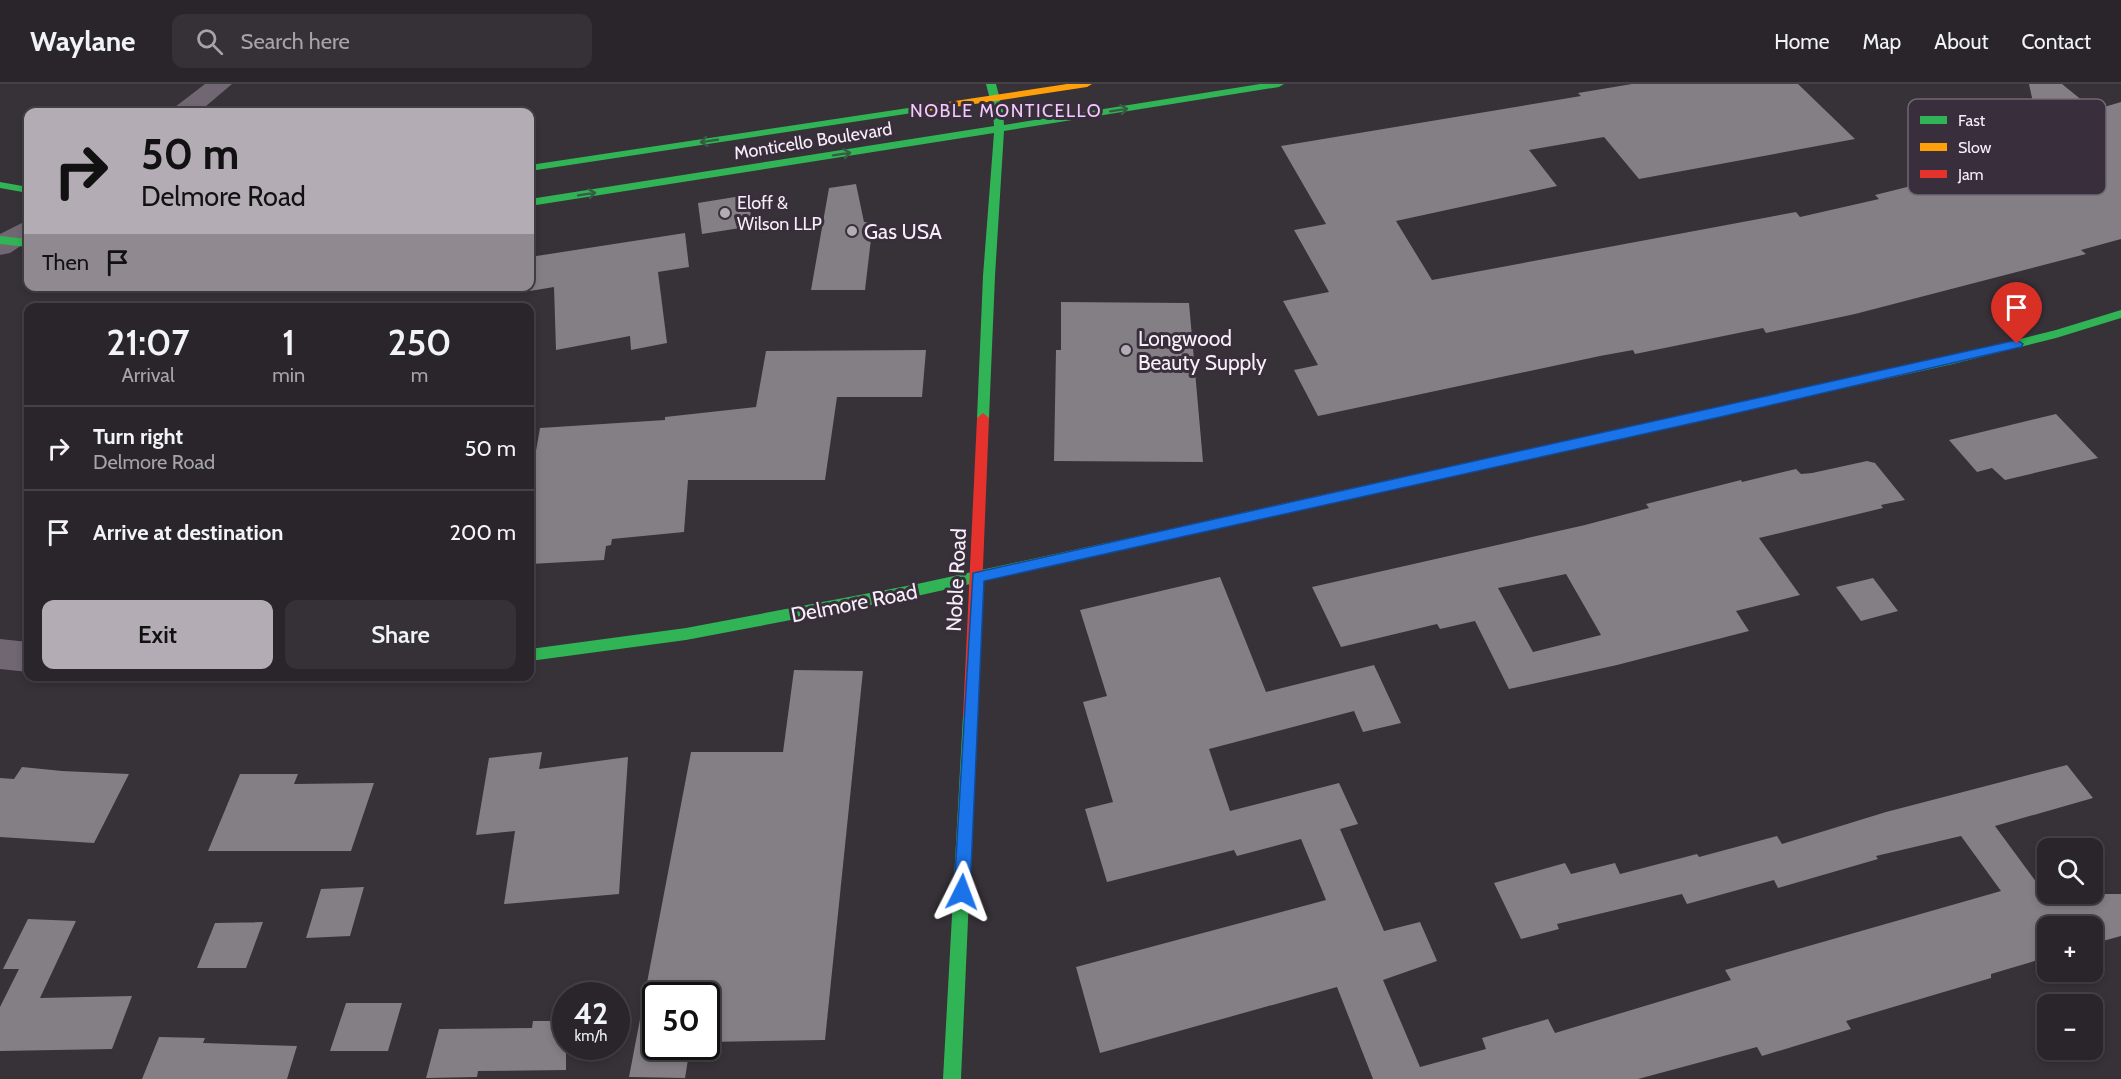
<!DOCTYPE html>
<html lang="en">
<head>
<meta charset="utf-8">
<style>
	:root { --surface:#29252a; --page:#353136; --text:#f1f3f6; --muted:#a5a5a8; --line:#454247; --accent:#b4acb5 }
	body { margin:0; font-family:Cabin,sans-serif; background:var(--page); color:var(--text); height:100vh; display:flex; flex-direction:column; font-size:22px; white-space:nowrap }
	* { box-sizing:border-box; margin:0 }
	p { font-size:20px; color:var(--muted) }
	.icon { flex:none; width:33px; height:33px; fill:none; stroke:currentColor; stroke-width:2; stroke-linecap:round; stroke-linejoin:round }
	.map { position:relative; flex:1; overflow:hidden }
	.side { position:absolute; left:24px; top:219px; width:510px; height:378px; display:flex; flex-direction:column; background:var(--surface); border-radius:12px; box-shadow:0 3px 9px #0003,0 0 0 2px var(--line) }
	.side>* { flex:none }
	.top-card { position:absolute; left:24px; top:24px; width:510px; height:183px; border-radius:12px; box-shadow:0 3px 9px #0003,0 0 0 2px var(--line); background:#b4acb5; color:#111; overflow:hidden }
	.buttons { position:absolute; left:2037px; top:754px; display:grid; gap:12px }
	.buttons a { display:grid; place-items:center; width:66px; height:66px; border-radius:12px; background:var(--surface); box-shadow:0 3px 9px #0003,0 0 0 2px var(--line); font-size:30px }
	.speed { position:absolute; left:552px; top:898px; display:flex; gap:12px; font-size:30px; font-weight:700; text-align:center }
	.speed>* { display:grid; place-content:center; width:78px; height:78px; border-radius:50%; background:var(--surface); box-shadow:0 3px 9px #0003,0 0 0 2px var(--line); line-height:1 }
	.speed small { font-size:15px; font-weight:400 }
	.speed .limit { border:3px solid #111; border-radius:9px; background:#fff; color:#111 }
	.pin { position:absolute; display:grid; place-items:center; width:51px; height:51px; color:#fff; margin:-62px -26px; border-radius:50% 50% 50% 0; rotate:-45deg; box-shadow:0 0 6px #0007 }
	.pin .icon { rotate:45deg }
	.me { position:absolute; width:66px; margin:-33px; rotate:3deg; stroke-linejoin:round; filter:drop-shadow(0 0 4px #0008) }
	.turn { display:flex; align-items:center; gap:21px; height:126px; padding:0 18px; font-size:27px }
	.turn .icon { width:78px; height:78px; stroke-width:2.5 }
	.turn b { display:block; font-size:42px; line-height:51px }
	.then { display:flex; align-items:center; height:57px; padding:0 18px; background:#0003; gap:12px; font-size:22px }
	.eta { display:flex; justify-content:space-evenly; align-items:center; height:102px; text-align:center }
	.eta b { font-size:36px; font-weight:600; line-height:42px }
	.primary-button { display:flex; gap:12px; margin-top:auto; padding:12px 18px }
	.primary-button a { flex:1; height:69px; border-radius:12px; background:var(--accent); color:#111; font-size:24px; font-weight:600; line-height:69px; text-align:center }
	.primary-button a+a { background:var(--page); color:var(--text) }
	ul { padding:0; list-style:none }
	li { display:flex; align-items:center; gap:18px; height:84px; padding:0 18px; border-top:2px solid var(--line) }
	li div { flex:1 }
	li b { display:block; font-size:22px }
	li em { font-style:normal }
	header { display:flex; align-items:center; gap:36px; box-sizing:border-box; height:84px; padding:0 30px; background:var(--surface); border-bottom:2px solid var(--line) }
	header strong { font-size:28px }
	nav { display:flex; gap:33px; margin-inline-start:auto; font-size:21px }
	.search { width:420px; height:54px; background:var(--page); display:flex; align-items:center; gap:15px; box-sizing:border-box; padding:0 21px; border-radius:12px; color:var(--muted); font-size:22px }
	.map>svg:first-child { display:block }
	.building { fill:#837f84; fill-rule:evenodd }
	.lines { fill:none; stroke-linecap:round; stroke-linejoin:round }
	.street { fill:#716773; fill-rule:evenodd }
	.fast { fill:#30b455; fill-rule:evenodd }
	.slow { fill:#ff9f0a; fill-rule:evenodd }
	.jam { fill:#e5322d; fill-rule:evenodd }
	.oneway { stroke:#365d44 }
	.route { fill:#1a73e8; stroke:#114b97; stroke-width:1.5 }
	.poi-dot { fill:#b4acb5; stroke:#392e3b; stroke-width:2 }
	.labels { text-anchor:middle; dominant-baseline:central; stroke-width:6; stroke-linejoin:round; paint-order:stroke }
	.far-neighbourhood-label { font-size:18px; letter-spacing:1.5px; fill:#f3cafc; stroke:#392e3b }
	.far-street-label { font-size:18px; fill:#f7eff8; stroke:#392e3b }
	.far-poi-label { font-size:18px; fill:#f7eff8; stroke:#392e3b; text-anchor:start }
	.poi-label { font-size:21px; fill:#f7eff8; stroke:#392e3b; text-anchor:start }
	.street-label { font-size:21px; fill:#f7eff8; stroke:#392e3b }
	.key { fill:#392e3b; stroke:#726874; stroke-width:1.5 }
	.key-label { font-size:16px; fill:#f7eff8 }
</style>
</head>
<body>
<header>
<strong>Waylane</strong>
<div class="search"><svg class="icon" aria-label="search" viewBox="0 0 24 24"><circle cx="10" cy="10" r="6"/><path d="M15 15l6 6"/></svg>Search here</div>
<nav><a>Home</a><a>Map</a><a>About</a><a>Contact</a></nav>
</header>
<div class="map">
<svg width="2121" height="995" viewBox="0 0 2121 995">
	<rect width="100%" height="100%" fill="#373138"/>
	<!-- building -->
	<path class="building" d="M 1632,0 L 1798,0 L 1855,55 L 1639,95 L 1604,53 L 1529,66 L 1557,102 L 1396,137 L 1432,196 L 1796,128 L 1800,133 L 1879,115 L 1875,111 L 2044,69 L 2029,0 L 2062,0 L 2094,26 L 2121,18 L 2121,155 L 2081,166 L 2086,170 L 1855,230 L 1766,249 L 1763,244 L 1635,270 L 1633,266 L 1600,272 L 1318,332 L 1294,286 L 1318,281 L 1283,217 L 1329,208 L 1294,146 L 1326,140 L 1281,62 L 1581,12 L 1578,9 Z
		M 856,100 L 864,138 L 873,138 L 865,206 L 811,206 L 829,104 Z
		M 747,111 L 753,142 L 702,150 L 698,119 Z
		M 685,149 L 689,183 L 658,188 L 667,259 L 631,266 L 630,252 L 556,266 L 554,203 L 530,207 L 530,173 Z
		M 1061,218 L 1189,219 L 1203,378 L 1054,377 L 1056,266 L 1061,266 Z
		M 926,266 L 922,313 L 837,313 L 825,396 L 688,396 L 684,448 L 612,455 L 611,461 L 606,462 L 604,476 L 530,480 L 530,401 L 540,344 L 665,336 L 665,333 L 756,323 L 766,267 Z
		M 2056,330 L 2098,374 L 2005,396 L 1992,384 L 1977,388 L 1949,356 Z
		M 1867,377 L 1875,379 L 1905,416 L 1881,421 L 1883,424 L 1759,454 L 1800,511 L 1736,527 L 1749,547 L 1617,581 L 1509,605 L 1475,537 L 1440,545 L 1437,540 L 1341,563 L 1312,503 L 1585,441 L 1649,424 L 1646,420 L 1741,396 L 1742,398 L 1796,385 L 1801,390 L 1812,389 ZM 1566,490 L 1601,551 L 1533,568 L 1498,504 Z
		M 1220,493 L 1266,608 L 1374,581 L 1401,639 L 1363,648 L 1354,627 L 1209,665 L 1230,727 L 1339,699 L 1358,740 L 1340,745 L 1384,847 L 1420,838 L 1437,877 L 1383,896 L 1420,983 L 1486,965 L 1482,954 L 1548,935 L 1555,949 L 1731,896 L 1725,886 L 2001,807 L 1961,752 L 1876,772 L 1878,775 L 1778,804 L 1774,796 L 1687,820 L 1682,810 L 1557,840 L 1559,845 L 1521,855 L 1494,799 L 1565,779 L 1571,790 L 1615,779 L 1620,790 L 1697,770 L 1699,773 L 1777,752 L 1782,760 L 1886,728 L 2067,681 L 2093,714 L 1995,742 L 2045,810 L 2121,810 L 2121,852 L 2092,860 L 2092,843 L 2048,843 L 2048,873 L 1991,890 L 1991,894 L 1846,937 L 1851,945 L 1762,972 L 1757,963 L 1638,995 L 1373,995 L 1337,903 L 1100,969 L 1076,883 L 1326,816 L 1301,755 L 1237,772 L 1234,766 L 1107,798 L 1085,725 L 1113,718 L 1083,618 L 1107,612 L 1080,526 Z
		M 1873,494 L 1898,527 L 1861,537 L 1836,503 Z
		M 794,586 L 863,587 L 825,956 L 706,958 L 706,912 L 656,912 L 656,963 L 690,963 L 685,994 L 629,993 L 691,668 L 783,668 Z
		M 542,668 L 539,685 L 628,673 L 619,810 L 504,820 L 515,747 L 476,751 L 489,674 Z
		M 22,683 L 62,687 L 129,690 L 94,759 L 0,753 L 0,694 L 14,695 Z
		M 240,690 L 298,690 L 294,700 L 374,699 L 351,767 L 208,767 Z
		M 364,803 L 350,852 L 306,854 L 321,805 Z
		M 28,835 L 76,837 L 40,914 L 132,912 L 112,965 L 0,967 L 0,923 L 19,885 L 3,885 Z
		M 263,838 L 246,884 L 197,884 L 215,839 Z
		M 346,919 L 402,919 L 388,967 L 330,967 Z
		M 533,937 L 566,937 L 566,986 L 478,987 L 477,993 L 426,994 L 439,945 L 532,944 Z
		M 159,953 L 205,954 L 203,959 L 297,962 L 287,995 L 142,995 Z"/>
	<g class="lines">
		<!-- street -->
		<path class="street" d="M 205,0 L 232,0 L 199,28 L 172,28 L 175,23 Z
			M 28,136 L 28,157 L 10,169 L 0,171 L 0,150 Z
			M 0,555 L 28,558 L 28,588 L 0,585 Z"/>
		<!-- fast -->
		<path class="fast" d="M 986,0 L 996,0 L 1003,27 L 1004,41 L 1260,0 L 1284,0 L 1279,3 L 1004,47 L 995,192 L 989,334 L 983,339 L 977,334 L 983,192 L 994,49 L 530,122 L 530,115 L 994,42 L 993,27 Z
			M 928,21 L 932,22 L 932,26 L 530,87 L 530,81 Z
			M 0,98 L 28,103 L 28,109 L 0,104 Z
			M 0,152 L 28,155 L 28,163 L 0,160 Z
			M 2121,226 L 2121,234 L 2056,254 L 1953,280 L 1348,415 L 1342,410 L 1348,405 L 1953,272 L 2056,246 Z
			M 1156,448 L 1161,449 L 1163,453 L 1161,457 L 1156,458 L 917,512 L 686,556 L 530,577 L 530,565 L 686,544 L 917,500 Z
			M 970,625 L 975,627 L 977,632 L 961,995 L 943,995 L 963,632 L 965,627 Z"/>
		<!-- slow -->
		<path class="slow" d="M 1067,0 L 1092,0 L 1087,3 L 928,27 L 923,24 L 928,21 Z
			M 1348,405 L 1354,410 L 1348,415 L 1156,458 L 1151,457 L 1149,453 L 1151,449 L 1156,448 Z"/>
		<!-- jam -->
		<path class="jam" d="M 983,329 L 989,334 L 977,632 L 975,637 L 970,639 L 965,637 L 963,632 L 977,334 Z"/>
	</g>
	<!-- one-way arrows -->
	<defs><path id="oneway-shaft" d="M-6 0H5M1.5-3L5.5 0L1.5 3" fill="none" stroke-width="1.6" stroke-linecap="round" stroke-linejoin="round" transform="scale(1.5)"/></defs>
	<g class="oneway">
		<use href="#oneway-shaft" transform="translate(1119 26) rotate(-9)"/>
		<use href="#oneway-shaft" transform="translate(709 57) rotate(171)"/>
		<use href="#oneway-shaft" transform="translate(842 70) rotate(-9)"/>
		<use href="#oneway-shaft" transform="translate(587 110) rotate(-9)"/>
	</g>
	<!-- route -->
	<path class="route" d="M 2017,256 L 2023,260 L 2021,263 L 1720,333 L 984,497 L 970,808 L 967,813 L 962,816 L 956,813 L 954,808 L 973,489 Z"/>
	<!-- markers -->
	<g class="poi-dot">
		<circle cx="725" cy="129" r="6"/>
		<circle cx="852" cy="147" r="6"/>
		<circle cx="1126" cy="266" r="6"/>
	</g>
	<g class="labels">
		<!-- far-neighbourhood labels -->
		<g class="far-neighbourhood-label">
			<text x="1006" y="27">NOBLE MONTICELLO</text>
		</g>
		<!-- far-street labels -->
		<g class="far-street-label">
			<text transform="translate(813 57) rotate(-9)">Monticello Boulevard</text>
		</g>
		<!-- far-poi labels -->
		<g class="far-poi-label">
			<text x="737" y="119">Eloff &amp;<tspan x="737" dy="21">Wilson LLP</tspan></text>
		</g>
		<!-- poi labels -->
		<g class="poi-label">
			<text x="864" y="147">Gas USA</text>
			<text x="1138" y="254">Longwood<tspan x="1138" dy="24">Beauty Supply</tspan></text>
		</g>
		<!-- street labels -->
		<g class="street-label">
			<text transform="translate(956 496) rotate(-87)">Noble Road</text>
			<text transform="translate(854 519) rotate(-11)">Delmore Road</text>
		</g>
	</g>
	<!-- legend -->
	<rect x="1908" y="15" width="198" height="96" rx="9" class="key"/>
	<rect x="1920" y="32" width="27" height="8" fill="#30b455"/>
	<rect x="1920" y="59" width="27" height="8" fill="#ff9f0a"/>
	<rect x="1920" y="86" width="27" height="8" fill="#e5322d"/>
	<g class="key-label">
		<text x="1958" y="42">Fast</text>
		<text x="1958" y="69">Slow</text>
		<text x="1958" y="96">Jam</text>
	</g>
</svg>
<div class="buttons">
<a><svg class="icon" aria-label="search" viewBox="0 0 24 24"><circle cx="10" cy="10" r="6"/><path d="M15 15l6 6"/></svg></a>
<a>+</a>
<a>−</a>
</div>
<div class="speed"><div>42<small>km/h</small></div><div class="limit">50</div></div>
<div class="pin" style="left:2017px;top:260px;background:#d93025"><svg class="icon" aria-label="arrive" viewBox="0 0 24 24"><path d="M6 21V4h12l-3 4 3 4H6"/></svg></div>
<svg class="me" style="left:962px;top:808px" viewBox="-20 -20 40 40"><path d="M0-17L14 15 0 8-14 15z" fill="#1a73e8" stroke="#fff" stroke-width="4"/></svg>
<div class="top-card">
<div class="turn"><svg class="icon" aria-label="right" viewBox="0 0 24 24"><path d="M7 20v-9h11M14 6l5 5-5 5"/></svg><div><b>50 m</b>Delmore Road</div></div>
<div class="then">Then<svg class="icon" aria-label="arrive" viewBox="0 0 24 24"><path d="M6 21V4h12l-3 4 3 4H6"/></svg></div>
</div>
<section class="side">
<div class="eta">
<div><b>21:07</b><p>Arrival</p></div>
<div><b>1</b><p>min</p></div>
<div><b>250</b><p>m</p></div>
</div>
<ul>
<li><svg class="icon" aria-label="right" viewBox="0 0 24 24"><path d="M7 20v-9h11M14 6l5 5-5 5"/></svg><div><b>Turn right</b><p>Delmore Road</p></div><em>50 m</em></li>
<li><svg class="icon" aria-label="arrive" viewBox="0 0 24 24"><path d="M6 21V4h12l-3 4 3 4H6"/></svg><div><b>Arrive at destination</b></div><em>200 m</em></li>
</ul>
<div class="primary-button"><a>Exit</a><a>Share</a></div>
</section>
</div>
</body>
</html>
